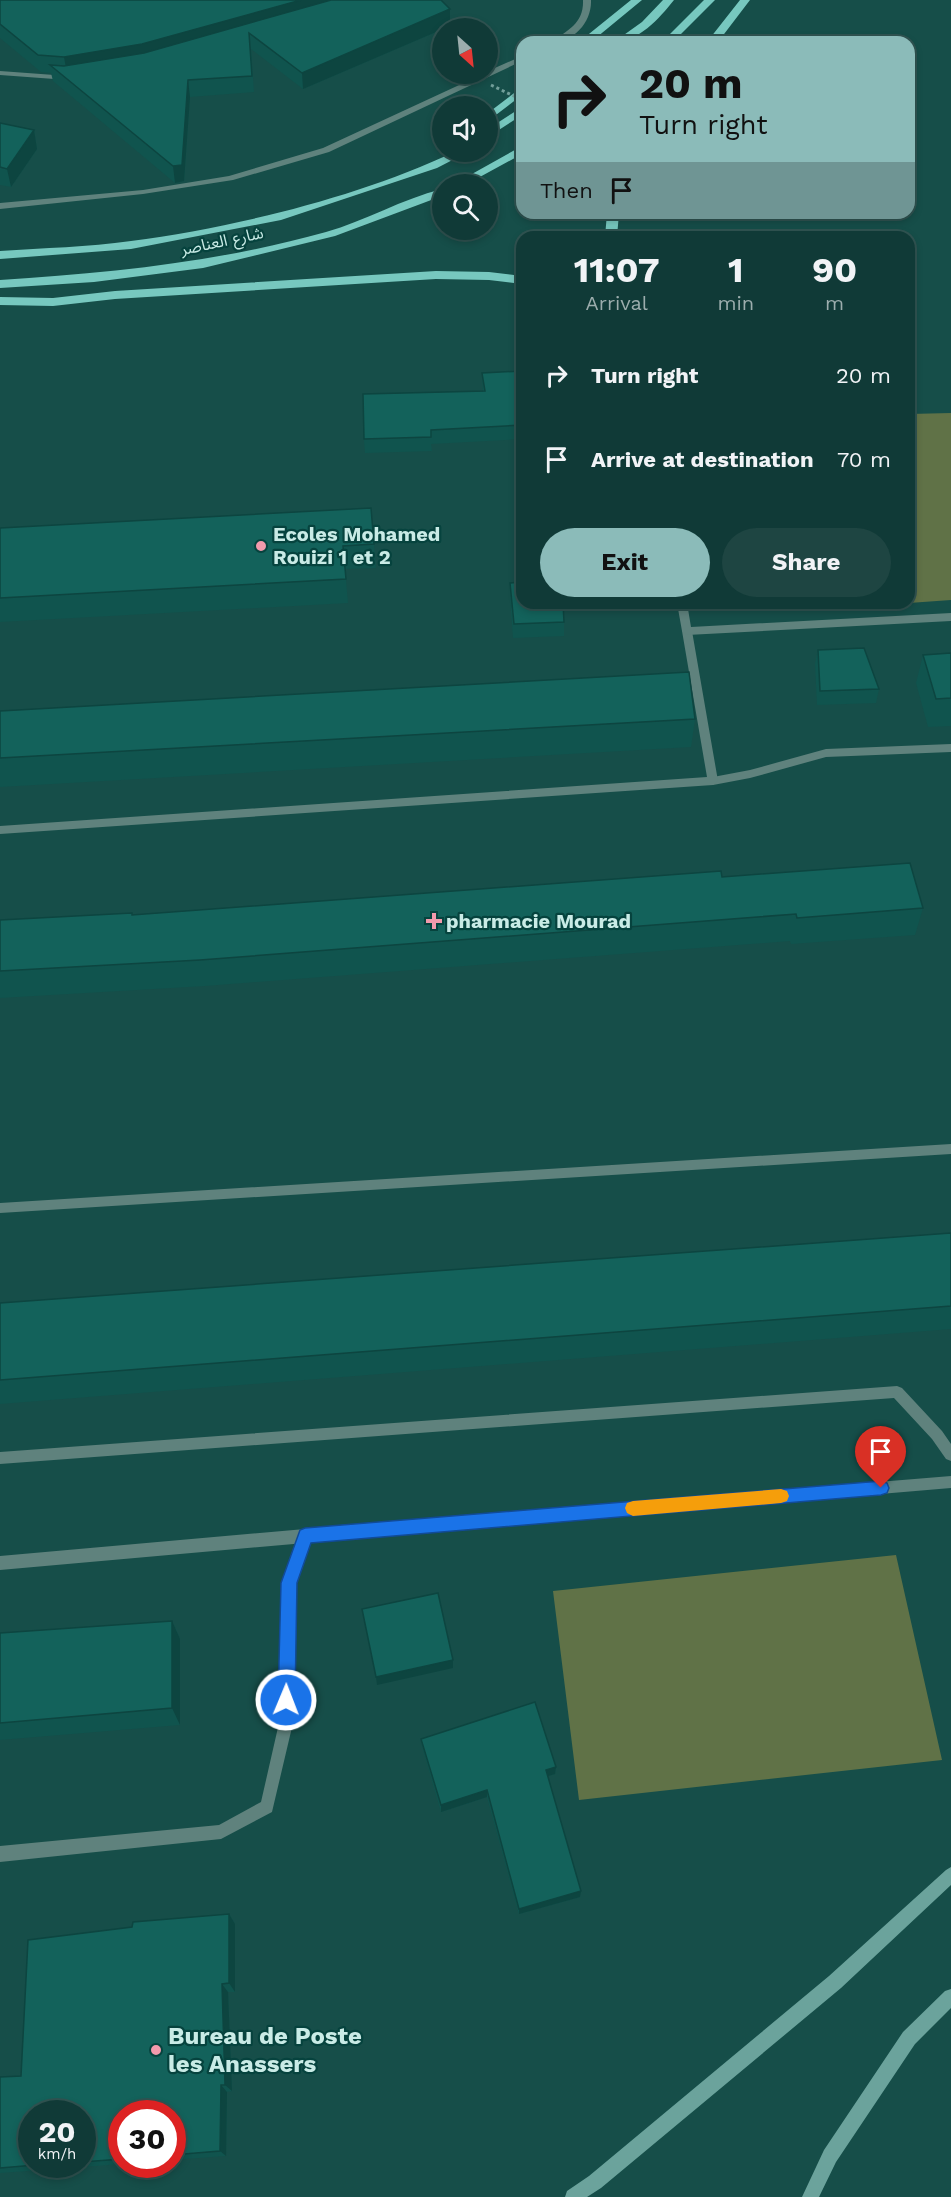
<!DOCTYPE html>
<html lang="en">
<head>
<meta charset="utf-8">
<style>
	:root { --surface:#103a37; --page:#1e4542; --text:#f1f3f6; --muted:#9cadad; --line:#305452; --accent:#8bbbb9 }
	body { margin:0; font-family:"Work Sans","Noto Sans Arabic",sans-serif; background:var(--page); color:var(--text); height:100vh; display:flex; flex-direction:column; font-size:22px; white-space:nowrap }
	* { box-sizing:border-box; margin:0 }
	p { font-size:20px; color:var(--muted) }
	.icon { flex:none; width:33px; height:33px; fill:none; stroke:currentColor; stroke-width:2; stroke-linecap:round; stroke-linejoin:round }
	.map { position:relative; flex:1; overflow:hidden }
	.details { position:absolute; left:516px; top:231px; width:399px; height:378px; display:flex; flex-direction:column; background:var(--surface); border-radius:18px; box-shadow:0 3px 9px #0003,0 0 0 2px var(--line) }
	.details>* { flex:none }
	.banner { position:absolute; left:516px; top:36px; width:399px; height:183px; border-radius:18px; box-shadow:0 3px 9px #0003,0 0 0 2px var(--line); background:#8bbbb9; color:#111; overflow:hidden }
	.needle { width:39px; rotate:153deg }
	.buttons { position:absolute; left:432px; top:18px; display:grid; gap:12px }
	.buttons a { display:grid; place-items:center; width:66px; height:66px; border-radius:50%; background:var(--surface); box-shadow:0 3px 9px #0003,0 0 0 2px var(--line); font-size:30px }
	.speed { position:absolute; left:18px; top:2100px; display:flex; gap:12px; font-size:30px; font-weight:700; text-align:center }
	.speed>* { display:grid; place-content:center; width:78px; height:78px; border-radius:50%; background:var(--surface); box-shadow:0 3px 9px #0003,0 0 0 2px var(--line); line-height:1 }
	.speed small { font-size:15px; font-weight:400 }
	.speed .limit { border:9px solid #d22; background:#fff; color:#111 }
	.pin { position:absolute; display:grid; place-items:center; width:51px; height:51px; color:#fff; margin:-62px -26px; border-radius:50% 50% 50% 0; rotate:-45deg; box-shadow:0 0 6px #0007 }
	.pin .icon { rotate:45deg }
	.me { position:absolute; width:66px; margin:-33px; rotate:1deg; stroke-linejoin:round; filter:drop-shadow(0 0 4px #0008) }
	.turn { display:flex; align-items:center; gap:21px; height:126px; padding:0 24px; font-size:27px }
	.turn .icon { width:78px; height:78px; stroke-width:2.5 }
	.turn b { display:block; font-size:42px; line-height:51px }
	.then { display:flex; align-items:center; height:57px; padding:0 24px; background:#0003; gap:12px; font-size:22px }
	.eta { display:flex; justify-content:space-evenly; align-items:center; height:102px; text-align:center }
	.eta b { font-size:36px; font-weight:700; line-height:42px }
	.action { display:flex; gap:12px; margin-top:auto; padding:12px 24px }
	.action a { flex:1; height:69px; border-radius:36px; background:var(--accent); color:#111; font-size:24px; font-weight:700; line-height:69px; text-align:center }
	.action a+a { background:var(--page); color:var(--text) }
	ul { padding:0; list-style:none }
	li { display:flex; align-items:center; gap:18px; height:84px; padding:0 24px }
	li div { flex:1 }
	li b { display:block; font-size:22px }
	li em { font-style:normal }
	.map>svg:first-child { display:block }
	.green { fill:#607247 }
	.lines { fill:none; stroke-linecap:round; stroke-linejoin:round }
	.service { fill:#5f827d; fill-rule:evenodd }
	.minor { fill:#5f827d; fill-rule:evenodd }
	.tertiary { fill:#5f827d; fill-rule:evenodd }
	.secondary { fill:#6ba39c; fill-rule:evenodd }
	.trunk { fill:#77c8bf; fill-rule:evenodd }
	.path-bridge { stroke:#729f9a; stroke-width:3; stroke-dasharray:3 3; stroke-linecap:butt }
	.wall { fill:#10544e; fill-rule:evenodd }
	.shaded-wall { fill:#0d4540 }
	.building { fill:#13625b; stroke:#0d4540; stroke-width:1.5 }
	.route { fill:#1a73e8; stroke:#114b97; stroke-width:1.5 }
	.slow { fill:#f59e0b }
	.poi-dot { fill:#f29aac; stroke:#06433e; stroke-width:2 }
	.labels { text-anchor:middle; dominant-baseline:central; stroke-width:4.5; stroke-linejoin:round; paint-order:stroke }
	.far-street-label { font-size:16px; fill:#c9ebe6; stroke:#06433e }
	.poi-label { font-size:20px; font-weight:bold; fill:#c9ebe6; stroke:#06433e; text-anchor:start }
	.near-poi-label { font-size:24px; font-weight:bold; fill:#c9ebe6; stroke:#06433e; text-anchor:start }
</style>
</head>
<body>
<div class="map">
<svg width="951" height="2197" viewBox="0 0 951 2197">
	<rect width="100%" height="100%" fill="#164e49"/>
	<!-- green -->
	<path class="green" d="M 951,413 L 951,600 L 909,603 L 909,414 Z
		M 727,603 L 899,603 L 728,611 Z
		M 896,1555 L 942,1760 L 579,1800 L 553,1591 Z"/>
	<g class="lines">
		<!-- service -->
		<path class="service" d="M 951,744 L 951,752 L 826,757 L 750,778 L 713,785 L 708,781 L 713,777 L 750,770 L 826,749 Z
			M 951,1144 L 951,1154 L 0,1213 L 0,1203 Z
			M 897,1386 L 902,1388 L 942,1431 L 951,1444 L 951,1461 L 946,1459 L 932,1439 L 894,1398 L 0,1464 L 0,1452 Z
			M 305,1529 L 310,1531 L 312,1536 L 310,1541 L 305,1543 L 0,1570 L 0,1556 Z"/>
		<!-- minor -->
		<path class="minor" d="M 583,0 L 591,0 C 592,22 574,42 552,42 C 568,30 584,23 583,0 Z
			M 522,56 L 522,61 L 329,152 L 233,180 L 143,194 L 0,209 L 0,203 L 143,190 L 229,176 L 323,148 L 483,74 L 488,74 L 488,71 Z
			M 0,71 L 68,76 L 72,78 L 68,80 L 0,75 Z
			M 687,627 L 692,631 L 718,781 L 713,785 L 0,834 L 0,826 L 707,777 L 682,631 Z
			M 951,1476 L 951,1488 L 310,1542 L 296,1583 L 293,1723 L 272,1812 L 221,1839 L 0,1862 L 0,1846 L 219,1825 L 261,1802 L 279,1723 L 282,1583 L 300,1531 L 305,1529 Z"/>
		<!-- tertiary -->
		<path class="tertiary" d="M 677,603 L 687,603 L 691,627 L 951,613 L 951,621 L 687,635 L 682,631 Z"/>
		<!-- secondary -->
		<path class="secondary" d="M 951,1867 L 951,1885 L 841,1988 L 601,2188 L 587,2197 L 565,2197 L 567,2191 L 589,2176 L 829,1976 L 946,1870 Z
			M 951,1989 L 951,2008 L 915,2044 L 836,2162 L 819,2197 L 802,2197 L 824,2150 L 903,2032 L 945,1991 Z"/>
		<!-- trunk -->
		<path class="trunk" d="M 631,0 L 642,0 L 591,42 L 579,42 Z
			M 663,0 L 674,0 C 659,19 638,42 614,42 L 642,22 Z
			M 704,0 L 715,0 L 673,42 L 662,42 Z
			M 740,0 L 750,0 L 718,42 L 707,42 Z
			M 522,87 L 522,95 L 488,121 L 488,113 Z
			M 522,107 L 522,115 L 488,137 L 488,129 Z
			M 522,146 L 522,154 L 467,184 L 454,184 Z
			M 454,152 L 468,152 L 437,168 L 281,220 L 131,249 L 0,259 L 0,251 C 44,248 88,247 131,241 C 236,227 359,197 454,152 Z
			M 442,189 L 442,196 L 335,236 L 203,268 L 94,282 L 0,288 L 0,280 C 110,273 219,262 326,232 C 365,221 402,199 442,189 Z
			M 607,213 L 619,213 L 617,237 L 605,237 Z
			M 436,271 L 489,272 L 522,276 L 522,284 L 489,280 L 436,279 L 115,299 L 53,306 L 0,305 L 0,297 L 53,298 L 115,291 Z"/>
		<!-- path-bridge -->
		<path class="path-bridge" d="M 491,85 L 522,100"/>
	</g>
	<!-- wall -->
	<path class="wall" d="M 0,0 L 450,9 L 450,26 L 303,89 L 251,49 L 254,92 L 190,97 L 184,181 L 175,183 L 53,81 L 51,73 L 41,72 L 0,38 Z
		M 0,123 L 34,130 L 37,149 L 11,187 L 0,185 Z
		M 522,371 L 522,439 L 431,444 L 432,451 L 365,453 L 364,439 L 483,391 L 482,373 Z
		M 0,528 L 374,544 L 376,568 L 345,569 L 348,603 L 0,622 Z
		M 510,583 L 564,622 L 564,636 L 513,638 L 510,597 Z
		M 818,650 L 879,689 L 876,703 L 817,705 L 815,664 Z
		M 951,653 L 951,726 L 928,727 L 916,683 L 923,655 Z
		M 0,711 L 695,719 L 691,747 L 0,787 Z
		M 722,877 L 923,908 L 915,935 L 791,944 L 790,941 L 205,986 L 0,998 L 0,920 L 132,915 Z
		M 951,1233 L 951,1329 L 0,1404 L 0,1303 Z
		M 172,1621 L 180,1639 L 180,1725 L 0,1740 L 0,1633 Z
		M 421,1739 L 556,1767 L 555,1774 L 548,1776 L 580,1897 L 519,1914 L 487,1797 L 441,1812 L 422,1746 Z
		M 229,1914 L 235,1924 L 235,1992 L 228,1992 L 232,2091 L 227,2092 L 226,2156 L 172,2160 L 172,2114 L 122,2114 L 122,2164 L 0,2173 L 0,2077 L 21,2076 L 132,1927 ZM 82,2114 L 82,2164 L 32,2164 Z"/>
	<!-- shaded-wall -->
	<path class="shaded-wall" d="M 301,0 L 361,0 L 67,74 L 64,57 Z
		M 450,9 L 450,26 L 303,89 L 302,73 Z
		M 188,80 L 190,97 L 184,181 L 175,183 L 173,166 Z
		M 34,130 L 37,149 L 11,187 L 7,169 Z
		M 172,1621 L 180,1639 L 180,1725 L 172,1708 Z
		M 453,1660 L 453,1668 L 377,1685 L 376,1677 Z
		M 556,1767 L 555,1774 L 545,1777 L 546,1770 Z
		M 487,1790 L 487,1797 L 441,1812 L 441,1805 Z
		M 581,1891 L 580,1897 L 519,1914 L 519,1909 Z
		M 229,1914 L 235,1924 L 235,1992 L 229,1983 Z
		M 222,1984 L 228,1992 L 232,2091 L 225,2085 Z
		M 221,2085 L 227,2092 L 226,2156 L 220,2151 Z"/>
	<!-- building -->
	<path class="building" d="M 0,0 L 301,0 L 142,44 L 64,57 L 38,55 L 0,24 Z
		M 331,0 L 441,0 L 450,9 L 302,73 L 249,33 L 252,76 L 188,80 L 182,165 L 173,166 L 50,65 L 64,66 L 144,53 Z
		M 0,123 L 34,130 L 7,169 L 0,167 Z
		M 522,371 L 522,425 L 431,430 L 431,437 L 364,439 L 363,394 L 485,391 L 482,373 Z
		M 371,508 L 374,544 L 343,546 L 346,579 L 0,598 L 0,528 Z
		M 522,582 L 522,603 L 563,603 L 564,622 L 514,624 L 510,583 Z
		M 864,648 L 879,689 L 820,691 L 818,650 Z
		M 951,653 L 951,698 L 936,699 L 923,655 Z
		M 689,672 L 695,719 L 0,758 L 0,711 Z
		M 910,863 L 923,908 L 797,918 L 796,914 L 200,960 L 0,971 L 0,920 L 132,913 L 132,915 L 721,871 L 722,877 Z
		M 951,1233 L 951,1306 L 0,1380 L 0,1303 Z
		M 438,1593 L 453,1660 L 376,1677 L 362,1609 Z
		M 172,1621 L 172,1708 L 0,1723 L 0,1633 Z
		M 535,1702 L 556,1767 L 546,1770 L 581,1891 L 519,1909 L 487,1790 L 441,1805 L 421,1739 Z
		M 229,1914 L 229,1983 L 222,1984 L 225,2085 L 221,2085 L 220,2151 L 172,2155 L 172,2114 L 122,2114 L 122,2159 L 82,2162 L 82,2114 L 32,2114 L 32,2164 L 47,2164 L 0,2168 L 0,2077 L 21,2076 L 28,1940 L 132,1927 L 133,1922 Z"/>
	<!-- route -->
	<path class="route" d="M 881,1481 L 887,1483 L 889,1488 L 887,1493 L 881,1495 L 311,1543 L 297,1583 L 295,1700 L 292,1705 L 286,1708 L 281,1705 L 278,1700 L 281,1583 L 300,1530 L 305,1528 Z"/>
	<!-- slow -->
	<path class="slow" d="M 781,1489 L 787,1491 L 789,1496 L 787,1501 L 781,1503 L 633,1516 L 627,1513 L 625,1508 L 627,1503 L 633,1501 Z"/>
	<!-- markers -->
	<g class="poi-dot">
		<circle cx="261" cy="546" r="6"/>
		<path d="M431 912h6v6h6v6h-6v6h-6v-6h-6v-6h6z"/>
		<circle cx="156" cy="2050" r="6"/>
	</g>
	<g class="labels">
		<!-- far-street labels -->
		<g class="far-street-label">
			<text transform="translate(222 241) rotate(-12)">شارع العناصر</text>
		</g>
		<!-- poi labels -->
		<g class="poi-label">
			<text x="273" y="534">Ecoles Mohamed<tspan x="273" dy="23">Rouizi 1 et 2</tspan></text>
			<text x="446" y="921">pharmacie Mourad</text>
		</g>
		<!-- near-poi labels -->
		<g class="near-poi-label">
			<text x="168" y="2036">Bureau de Poste<tspan x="168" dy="28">les Anassers</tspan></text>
		</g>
	</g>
</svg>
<div class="buttons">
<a><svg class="needle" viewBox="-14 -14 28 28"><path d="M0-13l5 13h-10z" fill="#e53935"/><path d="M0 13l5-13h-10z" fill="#9cadad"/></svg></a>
<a><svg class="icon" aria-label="sound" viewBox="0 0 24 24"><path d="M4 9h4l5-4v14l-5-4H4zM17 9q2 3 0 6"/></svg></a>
<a><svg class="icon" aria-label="search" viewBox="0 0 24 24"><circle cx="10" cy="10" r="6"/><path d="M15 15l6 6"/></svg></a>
</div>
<div class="speed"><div>20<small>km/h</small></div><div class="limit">30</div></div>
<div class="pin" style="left:881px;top:1488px;background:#d93025"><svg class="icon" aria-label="arrive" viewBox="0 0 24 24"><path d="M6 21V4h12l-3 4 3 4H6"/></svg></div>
<svg class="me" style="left:286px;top:1700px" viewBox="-20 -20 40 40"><circle r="17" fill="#1a73e8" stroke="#fff" stroke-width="3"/><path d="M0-11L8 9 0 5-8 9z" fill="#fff"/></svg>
<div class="banner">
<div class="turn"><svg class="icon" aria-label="right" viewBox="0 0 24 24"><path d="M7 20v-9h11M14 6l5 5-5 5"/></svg><div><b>20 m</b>Turn right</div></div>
<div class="then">Then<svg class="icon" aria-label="arrive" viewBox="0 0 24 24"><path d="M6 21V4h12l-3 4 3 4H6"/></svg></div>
</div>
<section class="details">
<div class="eta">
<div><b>11:07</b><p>Arrival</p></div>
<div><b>1</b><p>min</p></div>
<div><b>90</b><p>m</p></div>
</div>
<ul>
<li><svg class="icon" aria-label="right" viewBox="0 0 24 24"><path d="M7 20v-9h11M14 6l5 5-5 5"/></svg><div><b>Turn right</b></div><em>20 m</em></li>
<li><svg class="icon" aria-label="arrive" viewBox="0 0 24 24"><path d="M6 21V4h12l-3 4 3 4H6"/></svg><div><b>Arrive at destination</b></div><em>70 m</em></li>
</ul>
<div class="action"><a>Exit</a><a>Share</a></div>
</section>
</div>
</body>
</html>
